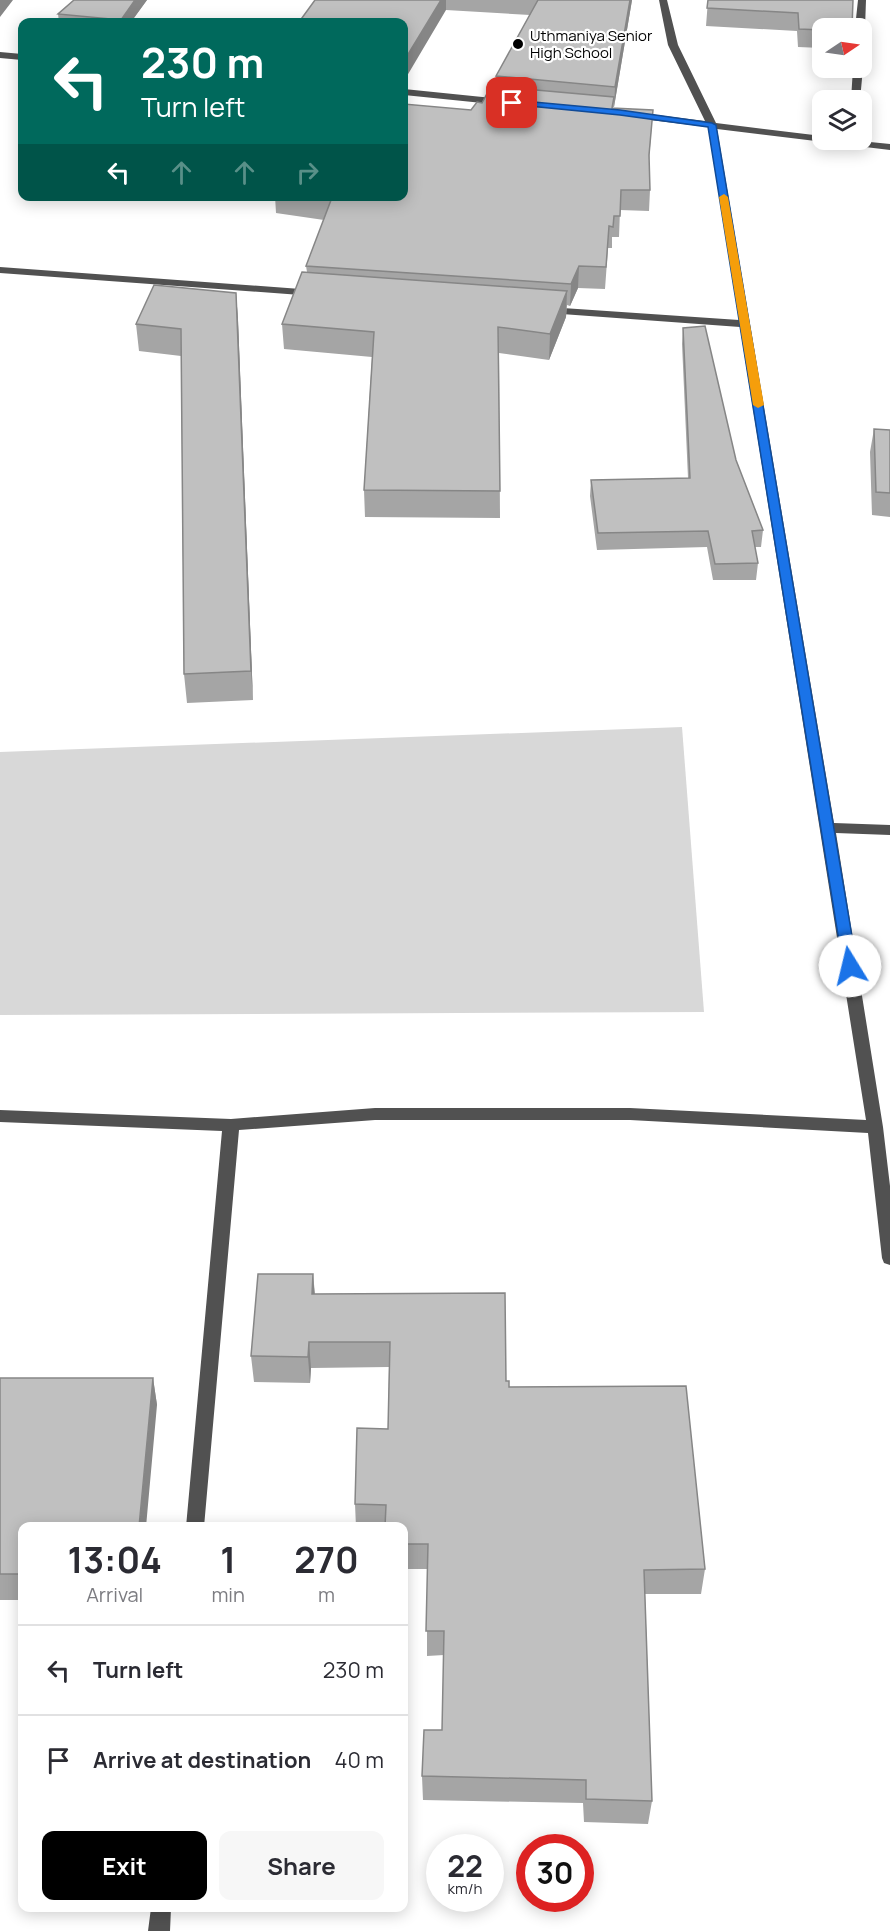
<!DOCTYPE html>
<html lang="en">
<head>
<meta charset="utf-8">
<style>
	:root { --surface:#fff; --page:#f7f7f7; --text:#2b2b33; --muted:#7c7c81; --line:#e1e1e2; --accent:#000 }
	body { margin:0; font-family:Manrope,sans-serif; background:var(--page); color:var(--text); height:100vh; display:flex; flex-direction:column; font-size:22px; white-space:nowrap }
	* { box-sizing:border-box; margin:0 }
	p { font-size:20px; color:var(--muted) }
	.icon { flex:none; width:33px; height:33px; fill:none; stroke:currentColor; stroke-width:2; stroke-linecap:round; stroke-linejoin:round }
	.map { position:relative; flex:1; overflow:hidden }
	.drawer { position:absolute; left:18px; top:1522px; width:390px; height:390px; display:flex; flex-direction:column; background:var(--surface); border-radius:12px; box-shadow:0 3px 15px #0003 }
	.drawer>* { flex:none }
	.hud { position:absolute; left:18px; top:18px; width:390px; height:183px; border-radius:12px; box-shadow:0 3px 15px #0003; background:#00695c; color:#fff; overflow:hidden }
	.needle { width:39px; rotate:77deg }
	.controls { position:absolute; left:812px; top:18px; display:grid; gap:12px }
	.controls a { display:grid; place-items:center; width:60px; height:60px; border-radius:12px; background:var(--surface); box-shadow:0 3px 15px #0003; font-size:30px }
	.speed { position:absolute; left:426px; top:1834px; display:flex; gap:12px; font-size:30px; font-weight:700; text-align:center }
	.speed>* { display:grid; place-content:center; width:78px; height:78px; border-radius:50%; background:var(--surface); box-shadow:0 3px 15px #0003; line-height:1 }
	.speed small { font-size:15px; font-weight:400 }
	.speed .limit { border:9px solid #d22; background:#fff; color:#111 }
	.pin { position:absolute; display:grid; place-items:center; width:51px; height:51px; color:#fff; margin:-26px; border-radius:12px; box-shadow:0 3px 9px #0006 }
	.me { position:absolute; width:66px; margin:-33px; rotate:351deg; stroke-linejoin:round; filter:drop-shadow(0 0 4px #0008) }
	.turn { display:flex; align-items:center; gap:21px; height:126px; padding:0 24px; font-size:27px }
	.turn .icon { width:78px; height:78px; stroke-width:2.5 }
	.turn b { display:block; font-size:42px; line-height:51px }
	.lanes { display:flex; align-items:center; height:57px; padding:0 24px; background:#0003; justify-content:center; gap:30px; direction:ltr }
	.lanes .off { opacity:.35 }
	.eta { display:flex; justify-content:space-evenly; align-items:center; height:102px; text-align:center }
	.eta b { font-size:36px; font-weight:700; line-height:42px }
	.action { display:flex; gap:12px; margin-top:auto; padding:12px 24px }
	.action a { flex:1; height:69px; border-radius:12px; background:var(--accent); color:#fff; font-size:24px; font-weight:700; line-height:69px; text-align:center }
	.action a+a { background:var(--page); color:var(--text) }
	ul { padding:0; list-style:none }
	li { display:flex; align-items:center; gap:18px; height:90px; padding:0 24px; border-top:2px solid var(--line) }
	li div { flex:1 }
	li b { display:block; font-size:22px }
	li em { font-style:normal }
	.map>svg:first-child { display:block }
	.green { fill:#d8d8d8 }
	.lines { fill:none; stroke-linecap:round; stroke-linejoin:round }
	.minor { fill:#515151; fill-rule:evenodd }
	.wall { fill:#a5a5a5 }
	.shaded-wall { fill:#868686 }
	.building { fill:#c0c0c0; stroke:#868686; stroke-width:1.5 }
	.route { fill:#1a73e8; stroke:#114b97; stroke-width:1.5 }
	.slow { fill:#f59e0b }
	.poi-dot { fill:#000; stroke:#fff; stroke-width:2 }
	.labels { text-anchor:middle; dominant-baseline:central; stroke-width:4.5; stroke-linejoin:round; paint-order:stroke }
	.far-poi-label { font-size:15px; fill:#000; stroke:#fff; text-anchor:start }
</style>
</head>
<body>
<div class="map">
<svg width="890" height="1931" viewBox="0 0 890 1931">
	<rect width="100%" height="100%" fill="#fff"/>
	<!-- green -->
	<path class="green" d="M 682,727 L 704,1012 L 0,1015 L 0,752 Z"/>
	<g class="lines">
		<!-- minor -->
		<path class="minor" d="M 659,0 L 667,0 L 678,45 L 716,123 L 822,136 L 822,140 L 850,140 L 890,144 L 890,150 L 717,129 L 834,823 L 890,825 L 890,835 L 836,833 L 883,1127 L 890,1186 L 890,1265 L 884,1263 L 882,1258 L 868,1133 L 630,1120 L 375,1120 L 239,1130 L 204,1527 L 186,1527 L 222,1131 L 0,1122 L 0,1110 L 231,1119 L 375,1108 L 630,1108 L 866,1120 L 740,327 L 548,313 L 543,310 L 548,307 L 739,320 L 708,127 L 633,118 L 628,115 L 633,112 L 705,121 L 668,45 Z
			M 858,0 L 866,0 L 865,28 L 861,30 L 855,28 Z
			M 0,52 L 22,54 L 22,60 L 0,58 Z
			M 861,66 L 863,68 L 860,100 L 851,100 L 853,68 Z
			M 404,89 L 502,99 L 507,102 L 502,105 L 404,95 Z
			M 0,267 L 314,290 L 319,293 L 314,296 L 0,273 Z
			M 151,1908 L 171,1908 L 170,1931 L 148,1931 Z"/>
	</g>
	<!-- wall -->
	<path class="wall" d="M 74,0 L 147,0 L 131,22 L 59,22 L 58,14 Z
		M 315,0 L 632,0 L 614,107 L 613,107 L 613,108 L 653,110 L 649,160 L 650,190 L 649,211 L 620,210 L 619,237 L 612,237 L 612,248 L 608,248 L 605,289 L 578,288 L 570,306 L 567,305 L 566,317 L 549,360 L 499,353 L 500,518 L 365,517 L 364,490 L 372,357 L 284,349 L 282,324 L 307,272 L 306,266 L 324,220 L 276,213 L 275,196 L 404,196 L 471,110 L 482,103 L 496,86 L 496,76 L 530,15 L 446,10 Z
		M 708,0 L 853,0 L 822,28 L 822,48 L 798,47 L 797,31 L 706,26 Z
		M 236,293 L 238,320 L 253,700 L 187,703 L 184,674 L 181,356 L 139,351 L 136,324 Z
		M 683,328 L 736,460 L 763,530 L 761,547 L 755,547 L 758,563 L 756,580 L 713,580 L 707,547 L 597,550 L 590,496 L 591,480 L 688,478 L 682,344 Z
		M 874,429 L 890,430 L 890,517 L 872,515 L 870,452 Z
		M 313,1274 L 315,1294 L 506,1381 L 509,1387 L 705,1569 L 701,1594 L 645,1594 L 652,1801 L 648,1824 L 584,1822 L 583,1803 L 423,1800 L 422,1776 L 442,1730 L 444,1655 L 427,1656 L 427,1569 L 404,1569 L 404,1527 L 356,1527 L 355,1504 L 388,1429 L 389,1367 L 311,1368 L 310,1383 L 254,1382 L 251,1356 Z
		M 0,1378 L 153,1378 L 157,1405 L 22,1527 L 22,1600 L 0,1600 Z"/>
	<!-- shaded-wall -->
	<path class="shaded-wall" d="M 0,0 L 13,0 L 0,17 Z
		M 135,0 L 147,0 L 131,22 L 121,22 L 121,20 Z
		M 441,0 L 446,0 L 446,10 L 404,81 L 404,61 Z
		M 630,0 L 632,0 L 614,107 L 615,87 Z
		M 579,266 L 578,288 L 570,306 L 571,284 Z
		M 567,291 L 566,317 L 549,360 L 550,334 Z
		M 236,293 L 238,320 L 253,700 L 251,671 Z
		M 313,1274 L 315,1300 L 312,1294 Z
		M 309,1342 L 311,1368 L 310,1383 L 308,1357 Z
		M 153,1378 L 157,1405 L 146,1527 L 139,1527 Z"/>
	<!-- building -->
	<path class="building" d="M 74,0 L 135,0 L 121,20 L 58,14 Z
		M 315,0 L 441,0 L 404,61 L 404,22 L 299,22 Z
		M 538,0 L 630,0 L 615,87 L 496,76 Z
		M 708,0 L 853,0 L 852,28 L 822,28 L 822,30 L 799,29 L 798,13 L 707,8 Z
		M 491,86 L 614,97 L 612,108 L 653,110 L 649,155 L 650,190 L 621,190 L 620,216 L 614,216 L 613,227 L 609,226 L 606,267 L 579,266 L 571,284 L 306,266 L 331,200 L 304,196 L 404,196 L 404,104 L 471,110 L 477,102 L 482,103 Z
		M 302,272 L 567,291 L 550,334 L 498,327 L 500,491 L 364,490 L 374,332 L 282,324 Z
		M 154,285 L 236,293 L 251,671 L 184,674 L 181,329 L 136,324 Z
		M 705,326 L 736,460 L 763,530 L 752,531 L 758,563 L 715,564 L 708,531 L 598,533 L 591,480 L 690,478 L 683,328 Z
		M 874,429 L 890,430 L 890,493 L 876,492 Z
		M 258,1274 L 313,1274 L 312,1294 L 505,1293 L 506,1381 L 509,1381 L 509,1387 L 686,1386 L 705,1569 L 644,1570 L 652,1801 L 586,1799 L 586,1780 L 422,1776 L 424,1730 L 442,1730 L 444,1631 L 426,1631 L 428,1544 L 404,1544 L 404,1527 L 385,1527 L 386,1505 L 355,1504 L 357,1428 L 388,1429 L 390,1342 L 309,1342 L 308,1357 L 251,1356 Z
		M 0,1378 L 153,1378 L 139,1527 L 22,1527 L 22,1574 L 0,1574 Z"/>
	<!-- route -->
	<path class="route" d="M 512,100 L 620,110 L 712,123 L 716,125 L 857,966 L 855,969 L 845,969 L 843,966 L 708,127 L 620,115 L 509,104 L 509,101 Z"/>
	<!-- slow -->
	<path class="slow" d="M 724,194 L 728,197 L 764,405 L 758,408 L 753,405 L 719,197 Z"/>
	<!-- markers -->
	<circle class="poi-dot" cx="518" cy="44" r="6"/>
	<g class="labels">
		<!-- far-poi labels -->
		<g class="far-poi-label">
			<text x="530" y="35">Uthmaniya Senior<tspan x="530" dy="17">High School</tspan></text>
		</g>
	</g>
</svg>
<div class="controls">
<a><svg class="needle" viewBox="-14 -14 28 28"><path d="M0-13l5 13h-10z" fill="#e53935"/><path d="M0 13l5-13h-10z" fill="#7c7c81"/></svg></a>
<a><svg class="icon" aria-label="layers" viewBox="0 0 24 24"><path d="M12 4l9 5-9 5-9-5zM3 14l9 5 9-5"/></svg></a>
</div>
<div class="speed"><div>22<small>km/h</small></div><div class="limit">30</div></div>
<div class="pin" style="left:512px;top:103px;background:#d93025"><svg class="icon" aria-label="arrive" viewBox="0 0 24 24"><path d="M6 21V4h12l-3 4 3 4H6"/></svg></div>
<svg class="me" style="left:850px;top:966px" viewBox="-20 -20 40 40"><circle r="19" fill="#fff"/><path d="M0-13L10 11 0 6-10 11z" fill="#1a73e8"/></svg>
<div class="hud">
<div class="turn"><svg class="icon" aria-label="left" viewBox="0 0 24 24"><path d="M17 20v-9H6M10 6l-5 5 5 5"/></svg><div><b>230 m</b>Turn left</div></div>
<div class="lanes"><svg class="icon" aria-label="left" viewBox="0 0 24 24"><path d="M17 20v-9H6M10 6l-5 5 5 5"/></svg><svg class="icon off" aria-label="ahead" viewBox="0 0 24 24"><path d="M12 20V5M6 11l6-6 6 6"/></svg><svg class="icon off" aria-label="ahead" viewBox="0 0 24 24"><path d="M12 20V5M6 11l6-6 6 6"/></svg><svg class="icon off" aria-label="right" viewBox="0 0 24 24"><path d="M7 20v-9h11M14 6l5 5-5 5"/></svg></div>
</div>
<section class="drawer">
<div class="eta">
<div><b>13:04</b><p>Arrival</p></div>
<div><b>1</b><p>min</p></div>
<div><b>270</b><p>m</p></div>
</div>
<ul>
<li><svg class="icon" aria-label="left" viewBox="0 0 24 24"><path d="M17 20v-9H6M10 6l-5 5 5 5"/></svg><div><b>Turn left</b></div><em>230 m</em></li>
<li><svg class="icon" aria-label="arrive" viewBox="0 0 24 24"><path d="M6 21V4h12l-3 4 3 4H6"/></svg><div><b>Arrive at destination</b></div><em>40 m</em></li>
</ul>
<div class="action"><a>Exit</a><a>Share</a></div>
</section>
</div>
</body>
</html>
